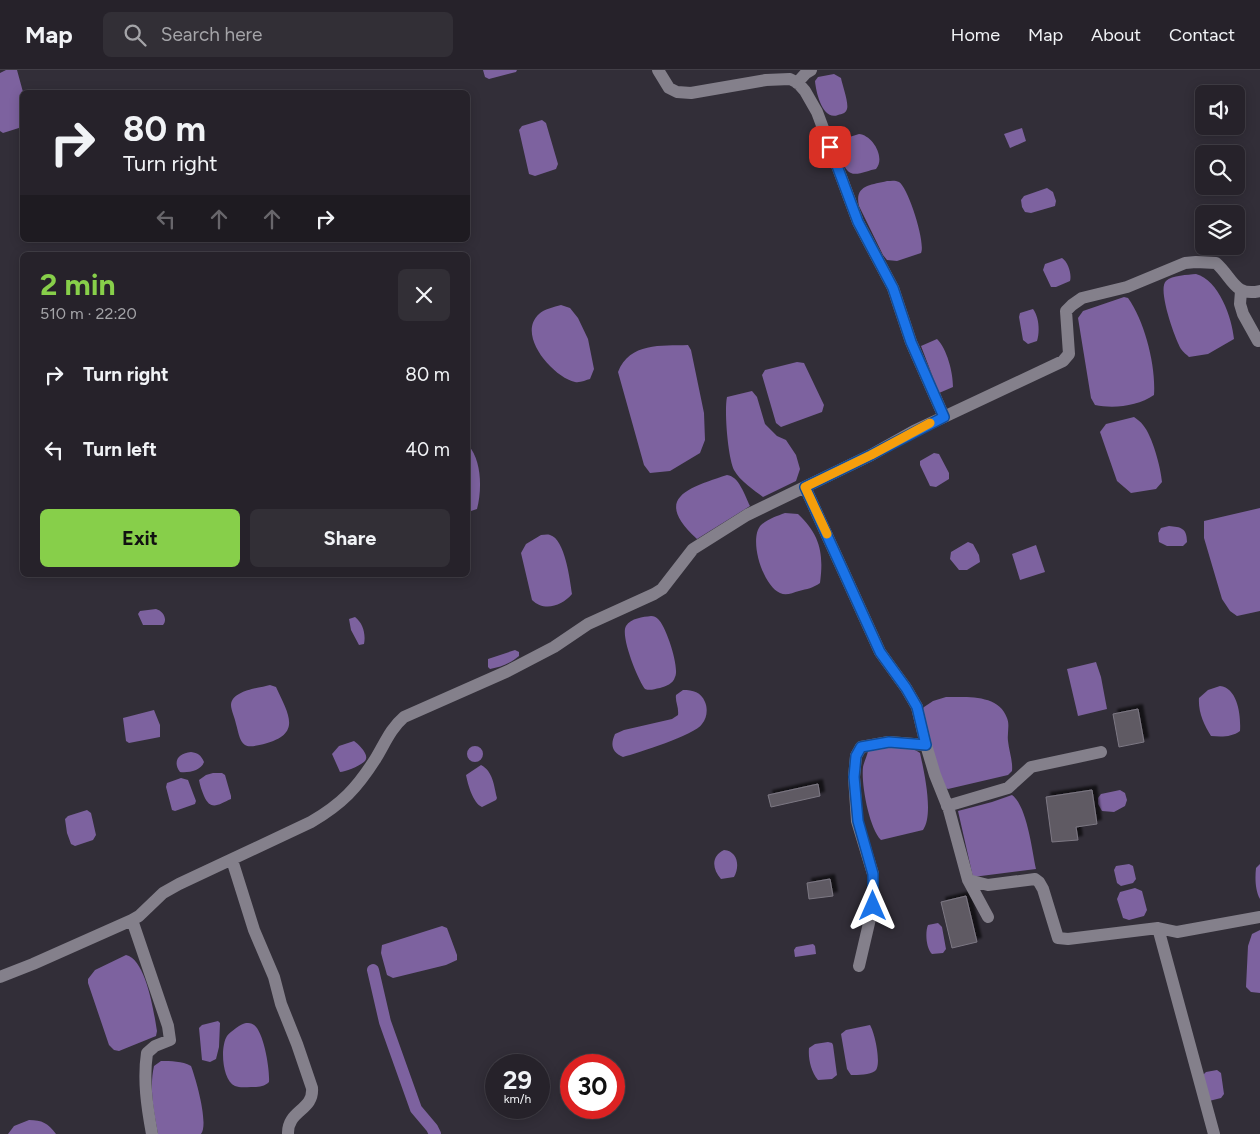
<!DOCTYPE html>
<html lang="en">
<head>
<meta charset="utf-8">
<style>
	:root { --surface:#26222a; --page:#322f36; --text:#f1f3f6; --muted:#a4a4a8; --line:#423f47; --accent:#87cf4a }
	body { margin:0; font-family:Figtree,sans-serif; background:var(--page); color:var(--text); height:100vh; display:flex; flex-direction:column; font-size:19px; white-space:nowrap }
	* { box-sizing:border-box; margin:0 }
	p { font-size:16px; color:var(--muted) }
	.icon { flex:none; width:28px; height:28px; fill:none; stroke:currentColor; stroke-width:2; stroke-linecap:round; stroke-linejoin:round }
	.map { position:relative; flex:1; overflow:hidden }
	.side { position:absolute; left:20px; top:182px; width:450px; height:325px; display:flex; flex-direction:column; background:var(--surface); border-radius:8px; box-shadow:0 2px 12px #0003,0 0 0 1px var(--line) }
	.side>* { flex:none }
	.banner { position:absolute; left:20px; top:20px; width:450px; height:152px; border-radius:8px; box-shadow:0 2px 12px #0003,0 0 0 1px var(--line); background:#26222a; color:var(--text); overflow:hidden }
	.fabs { position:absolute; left:1195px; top:15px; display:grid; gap:10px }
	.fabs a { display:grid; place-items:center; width:50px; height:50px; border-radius:8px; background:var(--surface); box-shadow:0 2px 12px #0003,0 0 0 1px var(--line); font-size:25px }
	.speed { position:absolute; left:485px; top:984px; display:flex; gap:10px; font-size:25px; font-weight:700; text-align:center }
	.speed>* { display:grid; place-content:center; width:65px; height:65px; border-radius:50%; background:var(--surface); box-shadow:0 2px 12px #0003,0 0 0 1px var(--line); line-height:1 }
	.speed small { font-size:12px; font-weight:400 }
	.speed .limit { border:8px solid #d22; background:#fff; color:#111 }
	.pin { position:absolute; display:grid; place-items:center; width:42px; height:42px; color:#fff; margin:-21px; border-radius:10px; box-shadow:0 2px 8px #0006 }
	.me { position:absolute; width:55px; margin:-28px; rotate:0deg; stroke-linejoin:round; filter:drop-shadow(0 0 4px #0008) }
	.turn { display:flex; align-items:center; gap:18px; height:105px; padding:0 20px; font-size:22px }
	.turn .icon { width:65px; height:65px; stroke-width:2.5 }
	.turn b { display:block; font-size:35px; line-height:42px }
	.lanes { display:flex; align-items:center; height:48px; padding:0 20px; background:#0003; justify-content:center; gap:25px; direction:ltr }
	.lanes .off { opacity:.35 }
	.round { display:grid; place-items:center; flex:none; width:52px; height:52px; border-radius:8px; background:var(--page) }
	.headline { display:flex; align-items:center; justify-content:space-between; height:85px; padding:0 20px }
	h1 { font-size:30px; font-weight:700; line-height:38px; color:var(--accent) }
	.button { display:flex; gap:10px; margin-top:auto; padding:10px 20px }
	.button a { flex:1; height:58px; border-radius:8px; background:var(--accent); color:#111; font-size:20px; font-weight:700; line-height:58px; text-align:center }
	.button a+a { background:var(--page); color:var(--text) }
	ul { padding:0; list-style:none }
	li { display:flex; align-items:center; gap:15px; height:75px; padding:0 20px }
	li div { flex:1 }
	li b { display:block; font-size:19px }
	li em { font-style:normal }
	header { display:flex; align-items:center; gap:30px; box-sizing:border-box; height:70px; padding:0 25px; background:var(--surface); border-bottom:1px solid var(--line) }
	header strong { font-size:24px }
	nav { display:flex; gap:28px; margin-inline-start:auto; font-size:18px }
	.search { width:350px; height:45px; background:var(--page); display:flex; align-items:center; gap:12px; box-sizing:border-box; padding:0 18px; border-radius:8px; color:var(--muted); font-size:19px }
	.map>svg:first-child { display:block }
	.water { fill:#7d629f }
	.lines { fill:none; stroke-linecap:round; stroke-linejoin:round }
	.canal { stroke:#7d629f; stroke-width:12 }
	.building { fill:#5e5a64; stroke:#7d7883; filter:url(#shadow) }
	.minor { stroke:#84808b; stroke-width:12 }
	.route-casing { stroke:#114b97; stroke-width:12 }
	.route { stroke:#1a73e8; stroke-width:9 }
	.slow { stroke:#f59e0b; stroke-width:9 }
</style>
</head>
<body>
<header>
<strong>Map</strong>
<div class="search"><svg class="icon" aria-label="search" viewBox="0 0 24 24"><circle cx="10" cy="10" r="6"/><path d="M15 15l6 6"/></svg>Search here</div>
<nav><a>Home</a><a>Map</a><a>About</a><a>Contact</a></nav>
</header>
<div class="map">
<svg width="1260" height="1064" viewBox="0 0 1260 1064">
	<defs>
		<filter id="shadow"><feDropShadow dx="4.5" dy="-4.5" stdDeviation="1" flood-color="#0009"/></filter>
	</defs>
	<rect width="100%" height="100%" fill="#322e38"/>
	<!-- water -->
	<path class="water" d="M 6,0 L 17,0 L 23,22 L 22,57 L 3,63 L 0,61 L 0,3 Z
		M 483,0 L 517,0 L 516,2 L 489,9 L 485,7 Z
		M 834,4 L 841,8 C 842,14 849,33 847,39 C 846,43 842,44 838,45 C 823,51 816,23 815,11 L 818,7 Z
		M 542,50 L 546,53 L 558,94 L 556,99 L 535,106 L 529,104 L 519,60 L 522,56 Z
		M 1022,58 L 1026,71 L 1010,78 L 1004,64 Z
		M 859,64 C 872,65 886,87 876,99 C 869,100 857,106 851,103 C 843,100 839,81 838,73 L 840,70 Z
		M 887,111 C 891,111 895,110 899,112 C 908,117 926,173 921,183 L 897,191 L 887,190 L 883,185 L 859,136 C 854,115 871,115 887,111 Z
		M 1047,118 L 1053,122 L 1056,131 L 1055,136 L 1031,143 L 1025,142 L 1022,137 L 1021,130 L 1024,126 Z
		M 1062,188 C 1068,192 1072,204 1070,211 L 1056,217 L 1051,217 L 1043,200 L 1045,194 Z
		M 1196,204 C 1219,210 1232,248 1234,269 L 1208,284 L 1189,287 C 1187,285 1183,282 1181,279 C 1175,269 1157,219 1166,211 C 1172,205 1188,205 1196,204 Z
		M 1124,227 L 1128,228 C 1145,252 1156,296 1154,325 C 1138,336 1114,339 1095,335 L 1091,328 L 1078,248 L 1083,241 Z
		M 561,235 L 570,238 L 578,248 L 588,269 L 594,299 L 590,309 C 586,310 580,313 575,312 C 553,307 516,265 539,244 C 544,239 554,237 561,235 Z
		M 1033,239 C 1039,247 1040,261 1037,271 L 1028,274 L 1023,270 L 1019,247 L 1020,243 Z
		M 937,269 C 947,279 953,302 953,317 L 939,323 L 921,276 Z
		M 688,275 L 691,280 L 704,343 L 705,370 L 700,383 L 670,401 L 650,403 L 644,395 L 618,302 C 630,272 661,276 688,275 Z
		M 797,292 L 804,293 L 824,335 L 822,342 L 781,357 L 776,353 L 762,305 L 765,300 Z
		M 752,321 L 757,327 L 765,354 L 777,366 L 786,370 L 796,385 L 800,399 L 796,411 L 763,427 C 754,420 740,411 734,400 C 728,388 724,341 727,327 Z
		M 1134,347 C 1137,349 1141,352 1143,355 C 1152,365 1161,398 1162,412 L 1156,419 L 1131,423 L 1117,411 L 1100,362 L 1106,354 Z
		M 468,375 C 482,390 482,420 477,439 L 468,442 Z
		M 934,383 L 939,384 L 949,403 L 949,409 L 936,417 L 930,416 L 920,395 L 920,391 Z
		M 727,405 C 739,406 745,426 750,436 L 697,469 C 652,428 688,418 727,405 Z
		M 1260,438 L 1260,541 L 1237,546 L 1230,541 L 1222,529 L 1204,468 L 1204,451 Z
		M 785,443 L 798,444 C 820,465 824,483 820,513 C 813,518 807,519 799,521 C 792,523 786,526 780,523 C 763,516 748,469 761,455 C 768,449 777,446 785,443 Z
		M 1169,456 C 1181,457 1187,458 1187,472 L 1183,476 L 1167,476 L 1159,472 L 1158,463 L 1161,458 Z
		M 541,465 C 544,465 547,464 550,465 C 565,469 570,510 572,524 C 562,536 544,542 532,530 L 521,483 L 526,474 Z
		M 968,472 L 973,474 L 979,485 L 980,492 L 967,500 L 959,500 L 950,489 L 951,482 Z
		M 1036,475 L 1045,502 L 1020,510 L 1012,484 Z
		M 156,539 C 163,541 168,549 163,555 L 143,555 L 138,544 L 140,541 Z
		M 651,546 C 654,546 656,547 658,549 C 666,556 680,598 675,607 C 673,614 666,616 660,618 C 654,619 650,621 645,619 C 638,610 620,566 626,556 C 631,548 643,547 651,546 Z
		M 355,547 C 363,553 366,564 364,574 L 359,575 L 351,560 L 349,549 Z
		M 515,580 L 519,582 L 519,586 C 511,593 501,597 490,599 L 488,597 L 488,589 Z
		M 1096,592 L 1101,607 L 1107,639 L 1078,646 L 1067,599 Z
		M 270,615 L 276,617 C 289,645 302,664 264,674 C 259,675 249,678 245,675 C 239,671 238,660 236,654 C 235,648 231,640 231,635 C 232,620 260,618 270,615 Z
		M 1220,616 C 1238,618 1241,646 1240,661 C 1232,667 1222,667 1211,666 C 1204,655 1198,642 1199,628 L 1208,620 Z
		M 683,620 C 693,620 701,622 705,632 C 708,639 707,648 702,654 C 695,665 637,683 623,687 C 612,682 610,675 615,664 L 624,660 L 672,649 L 678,645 C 679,637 675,632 676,625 Z
		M 946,627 C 967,627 999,624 1007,648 C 1010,655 1007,663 1008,671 C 1009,681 1013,691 1012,701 L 1008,705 L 948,719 L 944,717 L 940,708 L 923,640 L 924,637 L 933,631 Z
		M 154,640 L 160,655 L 160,667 L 129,673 L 126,671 L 123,648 Z
		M 354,671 C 358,674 368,683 366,689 C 365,694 346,702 340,702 L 332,684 L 339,676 Z
		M467 684a8 8 0 1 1 16 0a8 8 0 1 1-16 0Z
		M 880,678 C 893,678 910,675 920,683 C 924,701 934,745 923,760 L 881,770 C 869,758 861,714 863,697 C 864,692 867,686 868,681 Z
		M 191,682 C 198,683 201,685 204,692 C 201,701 188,703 180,702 C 172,691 179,683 191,682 Z
		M 481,695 C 493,701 494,716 497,728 L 496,730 L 482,737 C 473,733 468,715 466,705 Z
		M 213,703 L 222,703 L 225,705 L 231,726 L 231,729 C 219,734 211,742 204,726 C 202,721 200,716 199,710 L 206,705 Z
		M 181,708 L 188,710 L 196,731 L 195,734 L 175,741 L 172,740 L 166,717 L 167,713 Z
		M 1120,720 L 1125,723 L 1127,730 L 1125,736 L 1114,742 L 1102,741 L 1098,734 L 1098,728 L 1101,724 Z
		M 1012,725 C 1027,736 1032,780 1036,799 L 973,807 L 958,741 L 992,732 Z
		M 87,740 L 91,743 L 96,765 L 93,770 L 75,776 L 71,774 L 67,763 L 65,749 L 68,746 Z
		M 724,780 C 738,781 740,797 734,807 L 721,809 C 712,799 711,786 724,780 Z
		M 1129,794 L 1133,796 L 1136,809 L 1133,813 L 1121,816 L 1117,813 L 1114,800 L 1116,796 Z
		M 1260,794 L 1260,829 C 1255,820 1255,808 1256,798 Z
		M 1135,818 L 1142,821 L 1147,840 L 1144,846 L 1129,850 L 1123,848 L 1117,829 L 1120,822 Z
		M 938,853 L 942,857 L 946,879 L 943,883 L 932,884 C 926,878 925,862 928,855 Z
		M 442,856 L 447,858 L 457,885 L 457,890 L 446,895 L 393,908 L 387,905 L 381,883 L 382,875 Z
		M 1260,860 L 1260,923 L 1251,922 L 1246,917 L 1248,876 L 1252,864 Z
		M 813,874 L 815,876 L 816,884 L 795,887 L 794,880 L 796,877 Z
		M 126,885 C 146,889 154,943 157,961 L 156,966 L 119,981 L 114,980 L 109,975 L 88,913 L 88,909 L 95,900 Z
		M 218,951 L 220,953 L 219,977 L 216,989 L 210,992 L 202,990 L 199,958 L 202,955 Z
		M 246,953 C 249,953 251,953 254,955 C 264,962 270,1000 269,1012 C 264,1017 258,1017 251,1017 C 246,1017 240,1018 235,1016 C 222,1010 220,977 227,966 C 230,962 242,953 246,953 Z
		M 870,955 C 875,963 882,996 875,1001 C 870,1005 858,1005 851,1005 L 847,999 L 841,964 L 846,960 Z
		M 828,972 L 832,973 L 833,975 L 837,1005 L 832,1009 L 818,1010 C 811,1002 808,988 809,978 L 815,974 Z
		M 161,991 C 171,991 182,991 191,996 C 196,1009 209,1054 201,1064 L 158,1064 C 154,1042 149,1018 154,996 Z
		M 1217,1000 L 1221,1003 L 1224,1024 L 1221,1028 L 1209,1031 L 1202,1006 L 1206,1002 Z
		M 29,1050 C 42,1050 48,1053 56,1064 L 8,1064 L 14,1056 Z"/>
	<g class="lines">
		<!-- canal -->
		<path class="canal" d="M 373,900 L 385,952 L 416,1039 L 432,1058 L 435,1064"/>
	</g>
	<!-- building -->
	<path class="building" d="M 1138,639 L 1144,672 L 1119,677 L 1113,644 Z
		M 818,714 L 820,726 L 771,737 L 768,725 Z
		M 1092,720 L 1097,754 L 1076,757 L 1078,770 L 1052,772 L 1046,727 Z
		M 830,809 L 833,826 L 809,829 L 807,813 Z
		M 966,826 L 977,872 L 952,878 L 941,832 Z"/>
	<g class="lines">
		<!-- minor -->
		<path class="minor" d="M 658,0 L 669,18 L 677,22 L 691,23 L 766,10 L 790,9 L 798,13 L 805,21 L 817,42 L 858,152 L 893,218 L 911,272 L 944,347
			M 797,13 L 806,3 L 811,0
			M 1241,221 L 1240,234 L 1243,244 L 1258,271
			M 805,417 L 880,582 L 906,618 L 917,637 L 926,675 L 935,705 L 949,740 L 968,810 L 988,847
			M 947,736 L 1008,718 L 1031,697 L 1101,682
			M 232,790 L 254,860 L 274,907 L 281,934 L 297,974 L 312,1018 C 314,1041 287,1040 288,1064
			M 968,810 L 988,815 L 1035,809 L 1039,812 L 1043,819 L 1058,868 L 1068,869 L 1158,858 L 1177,862 L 1260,847
			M 132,850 L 168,956 L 170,970 L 155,976 L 147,983 C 143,1010 147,1037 152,1064
			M 1158,858 L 1214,1064
			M 859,896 L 873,836 L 873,804 L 857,751 L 854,707 L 856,686 L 861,677 L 889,672 L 926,675
			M 0,907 L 33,894 L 132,850 L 139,846 L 163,823 L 179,814 L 311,752 C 342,734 357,718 376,688 C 385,673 391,658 404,647 L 508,601 L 554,577 L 588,554 L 654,524 L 662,519 L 693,479 L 747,445 L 871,385 L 914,361 L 1063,291 L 1069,284 L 1066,241 L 1072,235 L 1082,228 L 1127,217 L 1185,193 L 1196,192 L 1216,193 C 1233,208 1234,227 1260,221"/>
	</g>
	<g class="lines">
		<defs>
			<path id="route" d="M 830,77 L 858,152 L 893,218 L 911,272 L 944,347 L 871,385 L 805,417 L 880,582 L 906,618 L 917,637 L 926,675 L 889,672 L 861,677 L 856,686 L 854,707 L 858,751 L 873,804 L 873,836"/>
		</defs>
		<!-- route casing -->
		<use href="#route" class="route-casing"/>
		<!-- route -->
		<use href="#route" class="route"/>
		<!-- slow -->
		<path class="slow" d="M 827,464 L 805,417 L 871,385 L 930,353"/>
	</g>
</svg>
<div class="fabs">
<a><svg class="icon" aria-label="sound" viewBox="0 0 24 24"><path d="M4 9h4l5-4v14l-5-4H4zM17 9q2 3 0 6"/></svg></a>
<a><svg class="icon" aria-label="search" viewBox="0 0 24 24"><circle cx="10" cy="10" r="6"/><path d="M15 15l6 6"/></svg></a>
<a><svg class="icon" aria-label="layers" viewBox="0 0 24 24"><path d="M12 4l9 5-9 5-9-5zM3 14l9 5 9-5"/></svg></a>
</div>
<div class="speed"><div>29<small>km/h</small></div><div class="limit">30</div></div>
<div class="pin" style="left:830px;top:77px;background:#d93025"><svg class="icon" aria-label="arrive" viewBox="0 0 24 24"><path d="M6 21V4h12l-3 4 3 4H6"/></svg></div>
<svg class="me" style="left:873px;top:836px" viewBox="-20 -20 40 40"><path d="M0-17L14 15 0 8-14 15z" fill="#1a73e8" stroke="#fff" stroke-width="4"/></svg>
<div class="banner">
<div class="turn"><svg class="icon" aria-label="right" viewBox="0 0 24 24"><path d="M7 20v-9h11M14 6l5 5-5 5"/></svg><div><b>80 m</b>Turn right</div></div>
<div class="lanes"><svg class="icon off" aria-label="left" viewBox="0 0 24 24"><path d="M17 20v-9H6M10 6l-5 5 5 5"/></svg><svg class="icon off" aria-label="ahead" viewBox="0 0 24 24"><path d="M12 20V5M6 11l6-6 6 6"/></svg><svg class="icon off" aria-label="ahead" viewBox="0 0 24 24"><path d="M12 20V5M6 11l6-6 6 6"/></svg><svg class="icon" aria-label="right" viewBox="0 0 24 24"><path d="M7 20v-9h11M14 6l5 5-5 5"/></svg></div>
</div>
<section class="side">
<div class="headline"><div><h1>2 min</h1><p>510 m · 22:20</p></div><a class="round"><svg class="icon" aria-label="close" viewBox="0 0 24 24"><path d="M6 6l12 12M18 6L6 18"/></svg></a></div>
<ul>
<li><svg class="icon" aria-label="right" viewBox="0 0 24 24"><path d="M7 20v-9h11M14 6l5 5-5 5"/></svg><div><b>Turn right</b></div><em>80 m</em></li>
<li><svg class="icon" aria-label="left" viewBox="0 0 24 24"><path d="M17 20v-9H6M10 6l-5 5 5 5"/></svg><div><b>Turn left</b></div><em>40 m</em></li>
</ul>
<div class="button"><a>Exit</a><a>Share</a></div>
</section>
</div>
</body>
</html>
